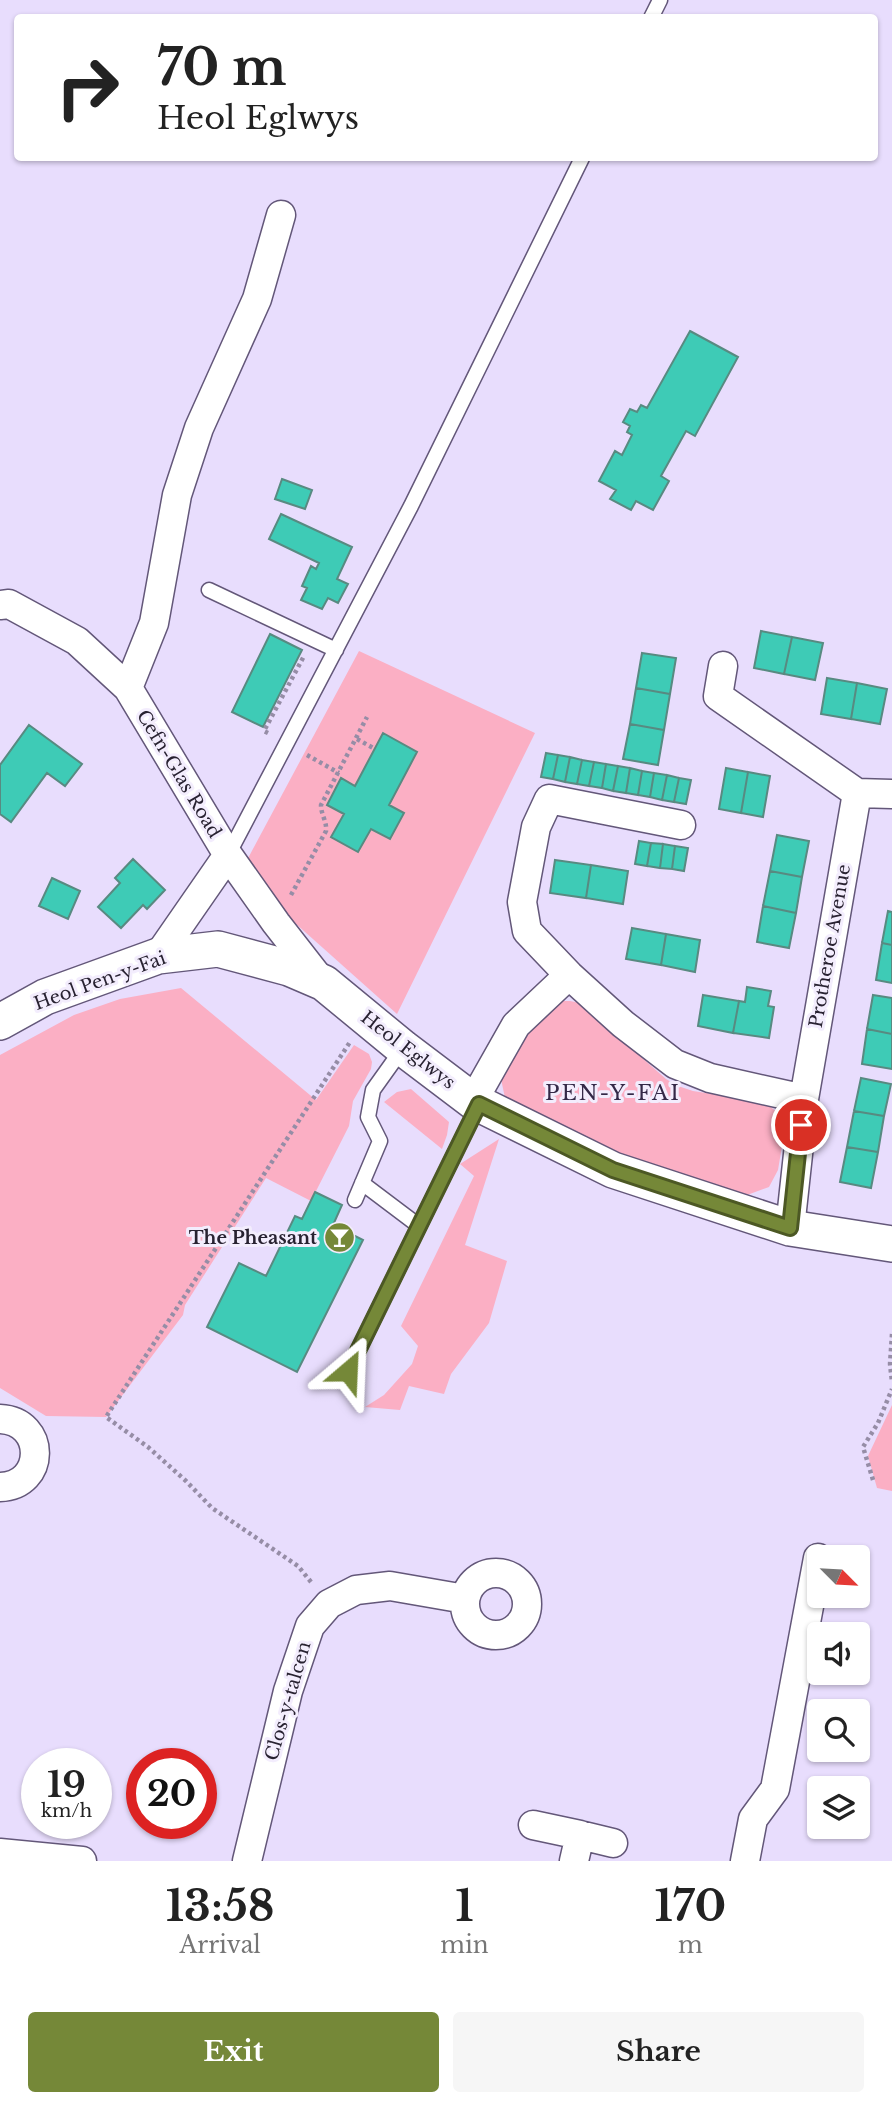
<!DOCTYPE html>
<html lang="en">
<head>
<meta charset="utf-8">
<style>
	:root { --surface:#fff; --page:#f6f6f6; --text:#222; --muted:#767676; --accent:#758838 }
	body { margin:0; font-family:"Libre Baskerville",serif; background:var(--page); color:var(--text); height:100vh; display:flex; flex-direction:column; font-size:26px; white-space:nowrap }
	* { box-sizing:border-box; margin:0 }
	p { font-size:23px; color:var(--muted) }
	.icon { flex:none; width:38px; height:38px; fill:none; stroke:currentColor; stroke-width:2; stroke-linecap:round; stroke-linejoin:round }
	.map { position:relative; height:1861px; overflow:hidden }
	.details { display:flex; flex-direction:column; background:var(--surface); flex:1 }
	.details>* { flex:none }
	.banner { position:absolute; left:14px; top:14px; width:864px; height:147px; border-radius:7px; box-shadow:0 2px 5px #0004; background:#fff; color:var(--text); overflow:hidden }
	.needle { width:46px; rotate:114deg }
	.controls { position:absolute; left:807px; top:1545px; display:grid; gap:14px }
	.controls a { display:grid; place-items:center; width:63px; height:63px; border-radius:7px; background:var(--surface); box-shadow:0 2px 5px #0004; font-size:35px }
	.speed { position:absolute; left:21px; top:1748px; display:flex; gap:14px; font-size:35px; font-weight:700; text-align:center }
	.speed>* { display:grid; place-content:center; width:91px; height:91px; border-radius:50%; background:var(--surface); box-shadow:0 2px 5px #0004; line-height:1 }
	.speed small { font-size:18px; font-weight:400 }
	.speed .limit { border:10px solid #d22; background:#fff; color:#111 }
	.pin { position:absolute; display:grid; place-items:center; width:60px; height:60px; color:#fff; margin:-30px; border:4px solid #fff; border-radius:50%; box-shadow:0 2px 7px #0007 }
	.me { position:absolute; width:77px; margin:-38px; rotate:26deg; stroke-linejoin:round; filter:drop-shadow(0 0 5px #0008) }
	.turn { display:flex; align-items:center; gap:24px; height:147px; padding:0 28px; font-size:32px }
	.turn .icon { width:91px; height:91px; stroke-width:2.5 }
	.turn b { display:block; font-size:49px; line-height:60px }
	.eta { display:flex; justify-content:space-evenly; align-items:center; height:119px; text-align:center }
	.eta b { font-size:42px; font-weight:700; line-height:49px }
	.cta { display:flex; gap:14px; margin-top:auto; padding:14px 28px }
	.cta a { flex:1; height:80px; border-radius:7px; background:var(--accent); color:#fff; font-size:28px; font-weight:700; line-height:80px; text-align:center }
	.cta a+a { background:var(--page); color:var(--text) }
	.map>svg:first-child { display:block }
	.green { fill:#fbafc4 }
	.building { fill:#3ecbb6; stroke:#588a81; stroke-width:2 }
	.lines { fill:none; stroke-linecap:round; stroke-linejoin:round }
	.service-casing { stroke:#635779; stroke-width:17 }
	.minor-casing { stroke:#635779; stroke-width:31 }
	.tertiary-casing { stroke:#635779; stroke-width:38 }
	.path { stroke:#968da6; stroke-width:4.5; stroke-dasharray:3.5 3.5; stroke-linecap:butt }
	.service { stroke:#fff; stroke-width:14 }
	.minor { stroke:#fff; stroke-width:28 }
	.tertiary { stroke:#fff; stroke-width:35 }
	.route-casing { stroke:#4c5824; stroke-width:18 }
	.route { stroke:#758838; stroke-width:12 }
	.labels { text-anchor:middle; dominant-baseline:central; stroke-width:6; stroke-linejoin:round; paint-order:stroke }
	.street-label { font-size:18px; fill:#282231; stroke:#f3edfd }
	.poi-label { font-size:18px; font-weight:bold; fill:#282231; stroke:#f3edfd; text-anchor:end }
	.quarter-label { font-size:21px; letter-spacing:2px; fill:#342847; stroke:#f3edfd }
</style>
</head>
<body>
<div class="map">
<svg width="892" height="1861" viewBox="0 0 892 1861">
	<rect width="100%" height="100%" fill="#e8ddfd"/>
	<!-- green -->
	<path class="green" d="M 359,651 L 535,733 L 397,1014 L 286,915 L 246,862 Z
		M 181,988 L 316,1100 L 354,1045 L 369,1054 L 372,1062 L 371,1069 L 353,1101 L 349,1126 L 311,1201 L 266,1178 L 185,1305 L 183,1315 L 106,1417 L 46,1416 L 0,1388 L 0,1055 L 74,1015 L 120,999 Z
		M 560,1001 L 570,1001 L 580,1003 L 666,1079 L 678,1086 L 693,1091 L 764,1102 L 777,1112 L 784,1134 L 778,1170 L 769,1187 L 739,1198 L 617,1157 L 505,1098 L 501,1079 L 502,1068 L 542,1013 Z
		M 411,1089 L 449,1122 L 447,1135 L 442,1149 L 384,1102 L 397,1092 Z
		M 499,1139 L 465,1245 L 507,1261 L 489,1323 L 451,1374 L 444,1394 L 409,1386 L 400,1410 L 365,1407 L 384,1395 L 412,1364 L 418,1346 L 401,1326 L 474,1176 L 460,1164 Z
		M 892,1405 L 892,1491 L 877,1488 L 868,1456 Z"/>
	<!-- building -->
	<path class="building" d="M 690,331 L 738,357 L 695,436 L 686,431 L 661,476 L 669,481 L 653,510 L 636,501 L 631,510 L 610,499 L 616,490 L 599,481 L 615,451 L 622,455 L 632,435 L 627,432 L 630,426 L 623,422 L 630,409 L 637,412 L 641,405 L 647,408 Z
		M 282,479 L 312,490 L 305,509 L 275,499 Z
		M 281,514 L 352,547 L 337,579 L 348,584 L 338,603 L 328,598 L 322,609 L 301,600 L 307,588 L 302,586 L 311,566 L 316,569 L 319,563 L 269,539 Z
		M 761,631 L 792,637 L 784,674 L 754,668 Z
		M 270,634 L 302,650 L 263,727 L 232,712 Z
		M 792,637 L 823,643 L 815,680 L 784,674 Z
		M 642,653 L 676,658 L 670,694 L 636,688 Z
		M 827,678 L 857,683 L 851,719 L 821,714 Z
		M 857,683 L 887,689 L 880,724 L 851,719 Z
		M 636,688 L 670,694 L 664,730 L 630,724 Z
		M 630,724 L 664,730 L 658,765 L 623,759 Z
		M 29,725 L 82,764 L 65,786 L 47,773 L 11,822 L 0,814 L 0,765 Z
		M 383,733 L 417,752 L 389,805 L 404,813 L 390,839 L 371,829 L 358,852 L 331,837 L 344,814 L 327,805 L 341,778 L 355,786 Z
		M 546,753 L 558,755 L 553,779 L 541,777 Z
		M 558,755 L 570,757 L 565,782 L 553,779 Z
		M 570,757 L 582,760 L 577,784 L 565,782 Z
		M 582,760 L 594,762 L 589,786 L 577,784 Z
		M 594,762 L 606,764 L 602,788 L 589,786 Z
		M 606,764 L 618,766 L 613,791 L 602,788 Z
		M 618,766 L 630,768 L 626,793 L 613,791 Z
		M 630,768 L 642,771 L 638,795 L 626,793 Z
		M 726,768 L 748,772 L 741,813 L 719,809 Z
		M 642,771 L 654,773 L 650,797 L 638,795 Z
		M 748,772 L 770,776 L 763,817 L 741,813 Z
		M 654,773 L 667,775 L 662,800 L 650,797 Z
		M 667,775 L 679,778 L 674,802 L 662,800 Z
		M 679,778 L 691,780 L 686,804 L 674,802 Z
		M 777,835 L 809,841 L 802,877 L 770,871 Z
		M 639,841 L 651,843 L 647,866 L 635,864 Z
		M 651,843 L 663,844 L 660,868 L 647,866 Z
		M 663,844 L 675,846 L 672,869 L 660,868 Z
		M 675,846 L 688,848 L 684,871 L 672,869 Z
		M 133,859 L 165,890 L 147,909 L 143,905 L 121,928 L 98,907 L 120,883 L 115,878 Z
		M 555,860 L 591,865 L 586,898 L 550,893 Z
		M 591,865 L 628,871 L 623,904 L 586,898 Z
		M 770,871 L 802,877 L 796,913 L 763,906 Z
		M 52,878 L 80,891 L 68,919 L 39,906 Z
		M 763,906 L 796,913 L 789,948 L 757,942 Z
		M 888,911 L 892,912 L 892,945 L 882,943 Z
		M 632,928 L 666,934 L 661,965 L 626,959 Z
		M 666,934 L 700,940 L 695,972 L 661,965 Z
		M 882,943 L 892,945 L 892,983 L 876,980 Z
		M 747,987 L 771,991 L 768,1006 L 774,1007 L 769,1038 L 733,1033 L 739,1001 L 745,1002 Z
		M 703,995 L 739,1001 L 733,1033 L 698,1026 Z
		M 873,995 L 892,998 L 892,1034 L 867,1029 Z
		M 867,1029 L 892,1034 L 892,1069 L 862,1064 Z
		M 861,1078 L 891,1084 L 884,1116 L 854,1111 Z
		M 854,1111 L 884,1116 L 878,1152 L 847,1147 Z
		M 847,1147 L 878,1152 L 871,1188 L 840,1182 Z
		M 315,1192 L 342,1205 L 333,1225 L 363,1240 L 297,1372 L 207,1327 L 239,1263 L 266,1276 L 295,1216 L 302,1219 Z"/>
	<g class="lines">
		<defs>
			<path id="service" d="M 651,18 L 660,0
				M 209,590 L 336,650
				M 228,855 L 411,506 L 582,158
				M 362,1183 L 419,1226
				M 355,1200 L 380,1141 L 368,1117 L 373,1090 L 403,1048
				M 348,1371 L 479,1104"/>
			<path id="minor" d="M 0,605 L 9,604 L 77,641 L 128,688 L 228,855 L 276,923 L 322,982
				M 723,666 L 718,696 L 857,793 L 804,1099 L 790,1228
				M 128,688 L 154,623 L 177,495 L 199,428 L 257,299 L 281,215
				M 857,793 L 892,794
				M 681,825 L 549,799 L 536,827 L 522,902 L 527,931 L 569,975 L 623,1024 L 675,1064 L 710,1078 L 804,1099
				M 158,956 L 228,855
				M 473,1101 L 516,1025 L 569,975
				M 0,1419 C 47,1421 46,1486 0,1487
				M465 1604a31 31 0 1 1 62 0a31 31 0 1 1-62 0Z
				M 533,1825 L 580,1835 L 574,1861
				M 580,1835 L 613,1843
				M 0,1853 L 82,1861
				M 247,1861 L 288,1691 L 310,1626 L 329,1604 L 356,1590 L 390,1586 L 465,1599
				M 745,1861 L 753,1819 L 775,1789 L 818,1558"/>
			<path id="tertiary" d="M 0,1022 L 45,997 L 158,956 L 218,949 L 289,968 L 324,983 L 403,1048 L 473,1101 L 613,1170 L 790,1228 L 892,1244"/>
		</defs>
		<!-- service casing -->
		<use href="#service" class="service-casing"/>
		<!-- minor casing -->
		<use href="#minor" class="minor-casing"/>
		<!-- tertiary casing -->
		<use href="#tertiary" class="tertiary-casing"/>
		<!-- path -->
		<path class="path" d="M 268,733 L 264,731 L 304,656
			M 357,739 L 375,749
			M 307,755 L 339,773
			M 291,895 L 326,831 C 327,821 321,815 321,805 L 367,717
			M 892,1334 L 890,1364 L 892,1382
			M 873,1480 L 863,1447 L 878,1423 L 892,1389
			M 311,1582 L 298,1566 L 212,1508 L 186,1481 L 148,1447 L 106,1417 L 350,1042"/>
		<!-- service -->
		<use href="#service" class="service"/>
		<!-- minor -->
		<use href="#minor" class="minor"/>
		<!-- tertiary -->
		<use href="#tertiary" class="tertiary"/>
	</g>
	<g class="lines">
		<defs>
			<path id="route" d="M 348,1371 L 479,1104 L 613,1170 L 790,1228 L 801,1125"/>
		</defs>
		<!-- route casing -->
		<use href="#route" class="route-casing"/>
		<!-- route -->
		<use href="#route" class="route"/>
	</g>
	<!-- icons -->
	<defs>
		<symbol id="bar-disc" viewBox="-11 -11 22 22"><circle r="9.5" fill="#758838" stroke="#f3edfd"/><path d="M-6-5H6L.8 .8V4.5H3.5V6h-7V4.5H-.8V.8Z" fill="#fff"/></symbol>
	</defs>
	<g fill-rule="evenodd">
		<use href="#bar-disc" x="322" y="1220" width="35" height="35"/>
	</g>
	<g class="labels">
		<!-- street labels -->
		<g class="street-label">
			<text transform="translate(179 774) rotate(59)">Cefn-Glas Road</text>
			<text transform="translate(830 946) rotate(-80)">Protheroe Avenue</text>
			<text transform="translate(100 981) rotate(-20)">Heol Pen-y-Fai</text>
			<text transform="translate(408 1050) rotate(38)">Heol Eglwys</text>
			<text transform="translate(288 1701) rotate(-74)">Clos-y-talcen</text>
		</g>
		<!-- poi labels -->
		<g class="poi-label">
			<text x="317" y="1238">The Pheasant</text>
		</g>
		<!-- quarter labels -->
		<g class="quarter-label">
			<text x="613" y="1093">PEN-Y-FAI</text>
		</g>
	</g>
</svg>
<div class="controls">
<a><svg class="needle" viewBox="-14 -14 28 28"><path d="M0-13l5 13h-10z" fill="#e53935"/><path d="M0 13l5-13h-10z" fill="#767676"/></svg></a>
<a><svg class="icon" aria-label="sound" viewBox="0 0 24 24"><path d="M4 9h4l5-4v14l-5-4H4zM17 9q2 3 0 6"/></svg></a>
<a><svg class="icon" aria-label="search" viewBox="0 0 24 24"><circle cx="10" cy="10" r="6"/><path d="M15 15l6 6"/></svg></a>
<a><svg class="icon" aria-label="layers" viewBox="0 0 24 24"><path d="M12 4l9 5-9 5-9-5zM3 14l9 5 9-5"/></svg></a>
</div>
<div class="speed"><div>19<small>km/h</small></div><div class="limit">20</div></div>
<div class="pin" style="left:801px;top:1125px;background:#d93025"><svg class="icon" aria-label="arrive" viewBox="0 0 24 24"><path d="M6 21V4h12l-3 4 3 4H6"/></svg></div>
<svg class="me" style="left:348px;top:1371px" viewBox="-20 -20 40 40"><path d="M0-17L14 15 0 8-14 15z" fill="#758838" stroke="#fff" stroke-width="4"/></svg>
<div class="banner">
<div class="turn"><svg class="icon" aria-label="right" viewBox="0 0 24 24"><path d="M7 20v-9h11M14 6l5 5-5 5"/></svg><div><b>70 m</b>Heol Eglwys</div></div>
</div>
</div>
<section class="details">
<div class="eta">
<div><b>13:58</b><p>Arrival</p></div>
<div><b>1</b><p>min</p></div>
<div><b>170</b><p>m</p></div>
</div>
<div class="cta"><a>Exit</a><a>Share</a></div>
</section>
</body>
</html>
